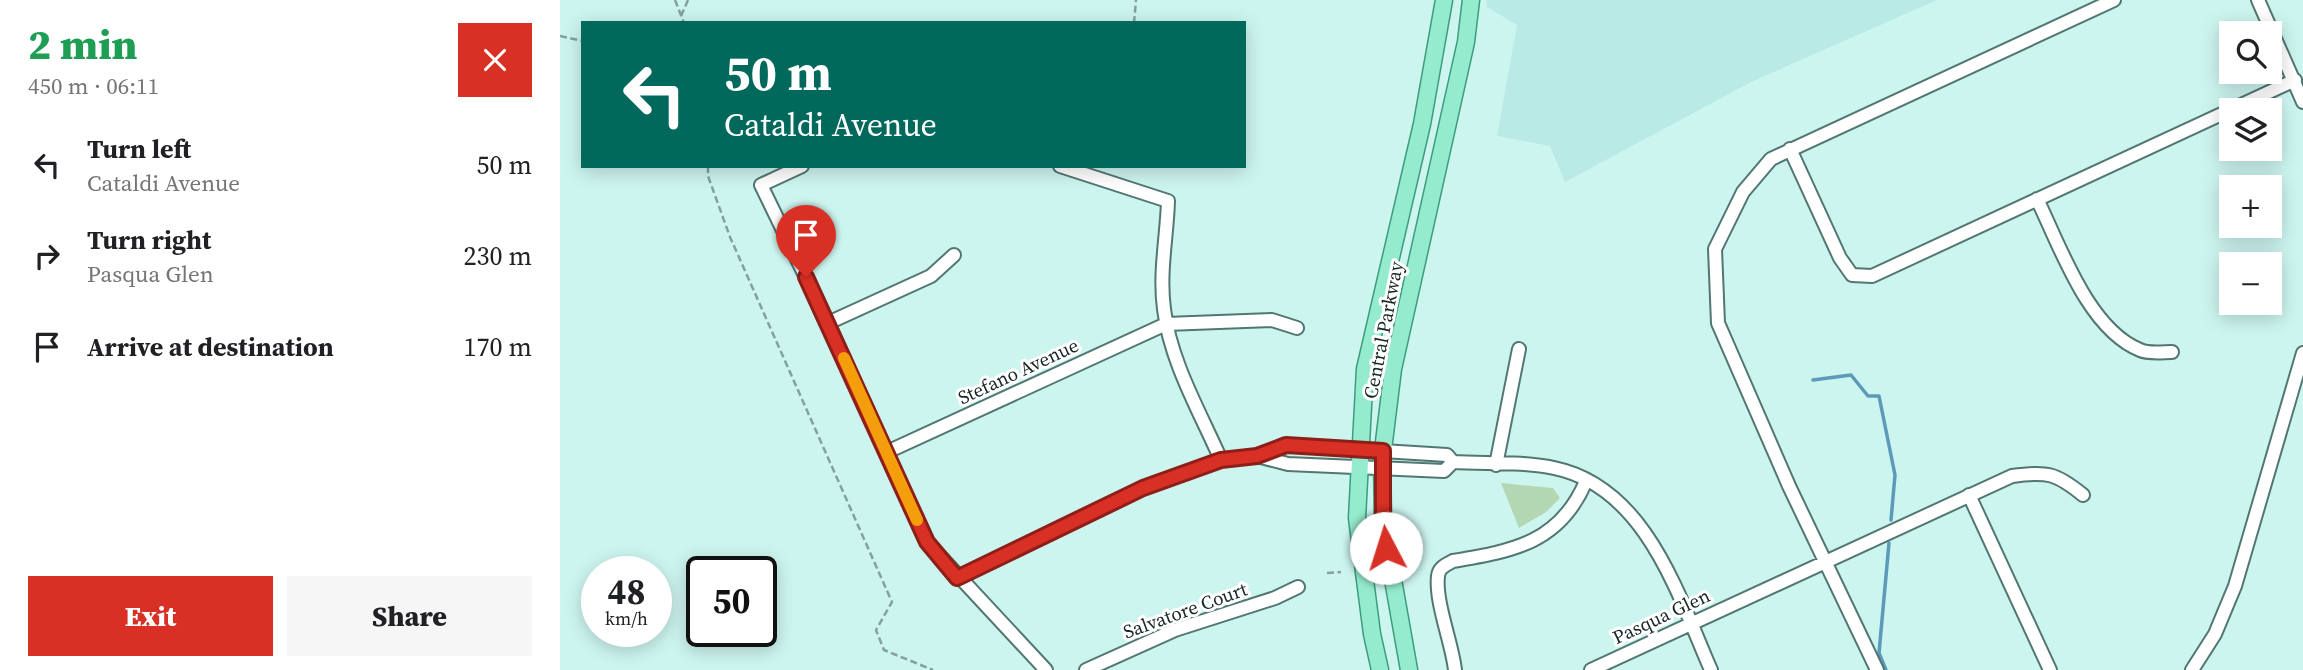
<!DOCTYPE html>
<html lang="en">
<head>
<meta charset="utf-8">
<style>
	:root { --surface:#fff; --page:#f6f6f6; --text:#202124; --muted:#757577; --accent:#d93025 }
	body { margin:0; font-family:"Source Serif 4",serif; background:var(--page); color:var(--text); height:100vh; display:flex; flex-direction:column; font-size:26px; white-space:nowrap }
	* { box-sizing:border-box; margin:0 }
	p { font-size:23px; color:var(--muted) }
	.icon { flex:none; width:38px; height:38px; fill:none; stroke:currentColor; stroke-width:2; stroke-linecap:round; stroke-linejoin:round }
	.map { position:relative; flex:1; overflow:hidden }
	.panel { display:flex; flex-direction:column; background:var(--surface); width:560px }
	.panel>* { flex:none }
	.top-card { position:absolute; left:21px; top:21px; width:665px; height:147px; border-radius:0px; box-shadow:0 4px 18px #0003; background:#00695c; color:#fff; overflow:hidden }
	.buttons { position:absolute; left:1659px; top:21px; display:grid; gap:14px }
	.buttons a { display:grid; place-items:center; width:63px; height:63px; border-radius:0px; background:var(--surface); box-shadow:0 4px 18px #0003; font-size:35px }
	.speed { position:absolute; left:21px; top:556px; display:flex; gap:14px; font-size:35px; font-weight:700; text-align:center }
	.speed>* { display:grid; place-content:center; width:91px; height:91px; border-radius:50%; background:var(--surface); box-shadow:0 4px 18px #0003; line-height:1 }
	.speed small { font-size:18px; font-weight:400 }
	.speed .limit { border:4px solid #111; border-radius:10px; background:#fff; color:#111 }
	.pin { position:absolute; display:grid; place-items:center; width:60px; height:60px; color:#fff; margin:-72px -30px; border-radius:50% 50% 50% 0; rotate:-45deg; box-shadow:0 0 7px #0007 }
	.pin .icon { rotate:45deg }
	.me { position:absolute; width:77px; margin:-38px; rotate:355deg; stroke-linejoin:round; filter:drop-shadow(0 0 5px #0008) }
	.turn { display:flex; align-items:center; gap:24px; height:147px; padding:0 28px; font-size:32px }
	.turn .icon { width:91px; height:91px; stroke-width:2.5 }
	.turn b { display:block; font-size:49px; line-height:60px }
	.round { display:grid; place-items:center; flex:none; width:74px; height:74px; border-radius:0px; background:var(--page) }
	.overview { display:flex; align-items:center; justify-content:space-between; height:119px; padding:0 28px }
	h1 { font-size:42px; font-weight:800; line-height:52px; color:#1e9e55 }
	.primary-button { display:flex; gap:14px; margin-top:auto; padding:14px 28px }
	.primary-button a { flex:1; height:80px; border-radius:0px; background:var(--accent); color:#fff; font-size:28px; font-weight:800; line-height:80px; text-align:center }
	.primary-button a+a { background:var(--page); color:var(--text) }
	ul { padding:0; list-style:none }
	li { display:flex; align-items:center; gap:21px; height:91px; padding:0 28px }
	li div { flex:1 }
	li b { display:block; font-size:26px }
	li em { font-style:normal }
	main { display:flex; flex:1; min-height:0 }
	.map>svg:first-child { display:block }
	.built { fill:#b9eae5 }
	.green { fill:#b3d7b3 }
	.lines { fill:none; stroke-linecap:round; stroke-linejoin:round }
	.stream { stroke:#5b9ab8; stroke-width:3.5 }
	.minor-casing { stroke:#527773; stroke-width:16 }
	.major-casing { stroke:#3b9d7d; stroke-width:19 }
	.path { stroke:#83a19d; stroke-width:2.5; stroke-dasharray:7 3.5; stroke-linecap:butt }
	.minor { stroke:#fff; stroke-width:12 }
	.major { stroke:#95ebcd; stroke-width:16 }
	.route-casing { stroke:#8d1f18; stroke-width:18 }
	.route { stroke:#d93025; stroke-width:12 }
	.slow { stroke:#f59e0b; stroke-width:12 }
	.labels { text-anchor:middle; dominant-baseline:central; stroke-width:6; stroke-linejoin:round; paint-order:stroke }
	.street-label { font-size:19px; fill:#182726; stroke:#fff }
</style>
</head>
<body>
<main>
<section class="panel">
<div class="overview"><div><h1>2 min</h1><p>450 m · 06:11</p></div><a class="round" style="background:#d93025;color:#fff"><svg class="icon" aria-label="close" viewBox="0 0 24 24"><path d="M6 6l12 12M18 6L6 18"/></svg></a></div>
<ul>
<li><svg class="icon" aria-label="left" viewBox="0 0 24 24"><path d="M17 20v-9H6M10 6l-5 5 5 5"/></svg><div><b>Turn left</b><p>Cataldi Avenue</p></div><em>50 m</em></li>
<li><svg class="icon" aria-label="right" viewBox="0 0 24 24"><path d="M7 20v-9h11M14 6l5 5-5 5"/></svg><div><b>Turn right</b><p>Pasqua Glen</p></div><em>230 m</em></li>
<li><svg class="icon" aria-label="arrive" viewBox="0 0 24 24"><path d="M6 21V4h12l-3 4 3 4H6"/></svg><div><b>Arrive at destination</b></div><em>170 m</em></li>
</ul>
<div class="primary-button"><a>Exit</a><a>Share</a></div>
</section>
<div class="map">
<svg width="1743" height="670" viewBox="0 0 1743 670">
	<rect width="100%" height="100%" fill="#cdf5f0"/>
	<!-- built -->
	<path class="built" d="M 926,0 L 1377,0 L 1191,82 L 1005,182 L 990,146 L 937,136 L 957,25 L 927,7 Z"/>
	<!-- green -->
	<path class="green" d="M 941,483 L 993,488 L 1000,498 L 986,512 L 959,528 Z"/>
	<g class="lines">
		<!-- stream -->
		<path class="stream" d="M 1253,380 L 1291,375 L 1308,396 L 1319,396 L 1335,475 L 1331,520
			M 1326,670 L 1319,653 L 1329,543"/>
		<defs>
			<path id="minor" d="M 1698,0 L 1743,102
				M 1230,149 L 1280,258 L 1292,275 L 1312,276 L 1735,80
				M 242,166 L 201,185 L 268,323 L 367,542 L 486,670
				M 500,166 L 608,201 C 607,236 599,273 604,309 C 610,361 640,412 661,460
				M 1477,199 C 1500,246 1528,329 1580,350 C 1588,354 1603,352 1612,352
				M 268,323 L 371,276 L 394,255
				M 327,452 L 606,324 L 712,320 L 737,328
				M 697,456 L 728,464 L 884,471 L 893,462
				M 936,465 L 959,349
				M 1409,495 L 1490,670
				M 397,578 L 583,488 L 661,460 L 697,456 L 726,445 L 887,455 L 893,462 C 925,464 962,461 994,468 C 1086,487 1118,595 1151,670
				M 526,670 L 615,630 L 715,598 L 738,587
				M 895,670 C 892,643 875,602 878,576 C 879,567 886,565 893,561 C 953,551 1000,543 1026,481
				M 1031,670 L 1452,476 C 1487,471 1496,473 1523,495
				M 1317,670 L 1229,486 L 1158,323 L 1155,249 L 1183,192 L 1211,159 L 1554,0
				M 1632,670 L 1655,634 L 1675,586 L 1743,353"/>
			<path id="major" d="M 820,670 L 812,634 L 797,518 L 805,369 L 862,124 L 884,0
				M 849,670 L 823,523 L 822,458 L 833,369 L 906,42 L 911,0"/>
		</defs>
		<!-- minor casing -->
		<use href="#minor" class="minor-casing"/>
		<!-- major casing -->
		<use href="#major" class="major-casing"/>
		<!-- path -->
		<path class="path" d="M 115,0 L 124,23
			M 121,16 L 128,0
			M 574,23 L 576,0
			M 0,36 L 23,41
			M 148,166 L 148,176 L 170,237 L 332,602 L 316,630 L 324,650 L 373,670
			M 767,573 L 781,572"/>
		<!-- minor -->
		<use href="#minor" class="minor"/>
		<!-- major -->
		<use href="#major" class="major"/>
	</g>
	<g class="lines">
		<defs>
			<path id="route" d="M 246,277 L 367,542 L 397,578 L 583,488 L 661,460 L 697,456 L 726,445 L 823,451 L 823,523 L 826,548"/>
		</defs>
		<!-- route casing -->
		<use href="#route" class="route-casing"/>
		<!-- route -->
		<use href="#route" class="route"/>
		<!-- slow -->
		<path class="slow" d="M 284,358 L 357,520"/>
	</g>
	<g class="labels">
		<!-- street labels -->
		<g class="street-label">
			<text transform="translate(823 330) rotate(-79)">Central Parkway</text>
			<text transform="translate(458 371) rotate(-25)">Stefano Avenue</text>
			<text transform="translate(625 610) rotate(-20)">Salvatore Court</text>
			<text transform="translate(1101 616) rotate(-25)">Pasqua Glen</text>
		</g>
	</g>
</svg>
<div class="buttons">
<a><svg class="icon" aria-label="search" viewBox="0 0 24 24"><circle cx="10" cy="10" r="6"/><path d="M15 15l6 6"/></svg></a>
<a><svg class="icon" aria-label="layers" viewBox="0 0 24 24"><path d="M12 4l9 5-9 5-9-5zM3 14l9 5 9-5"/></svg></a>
<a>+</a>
<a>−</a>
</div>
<div class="speed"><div>48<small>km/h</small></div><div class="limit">50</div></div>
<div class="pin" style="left:246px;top:277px;background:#d93025"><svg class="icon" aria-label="arrive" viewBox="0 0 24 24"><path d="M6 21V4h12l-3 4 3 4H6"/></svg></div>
<svg class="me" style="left:826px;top:548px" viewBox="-20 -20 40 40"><circle r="19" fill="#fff"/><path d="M0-13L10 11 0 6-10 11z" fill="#d93025"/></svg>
<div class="top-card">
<div class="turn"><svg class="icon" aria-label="left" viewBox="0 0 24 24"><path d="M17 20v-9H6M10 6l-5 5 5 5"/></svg><div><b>50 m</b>Cataldi Avenue</div></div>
</div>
</div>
</main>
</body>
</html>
